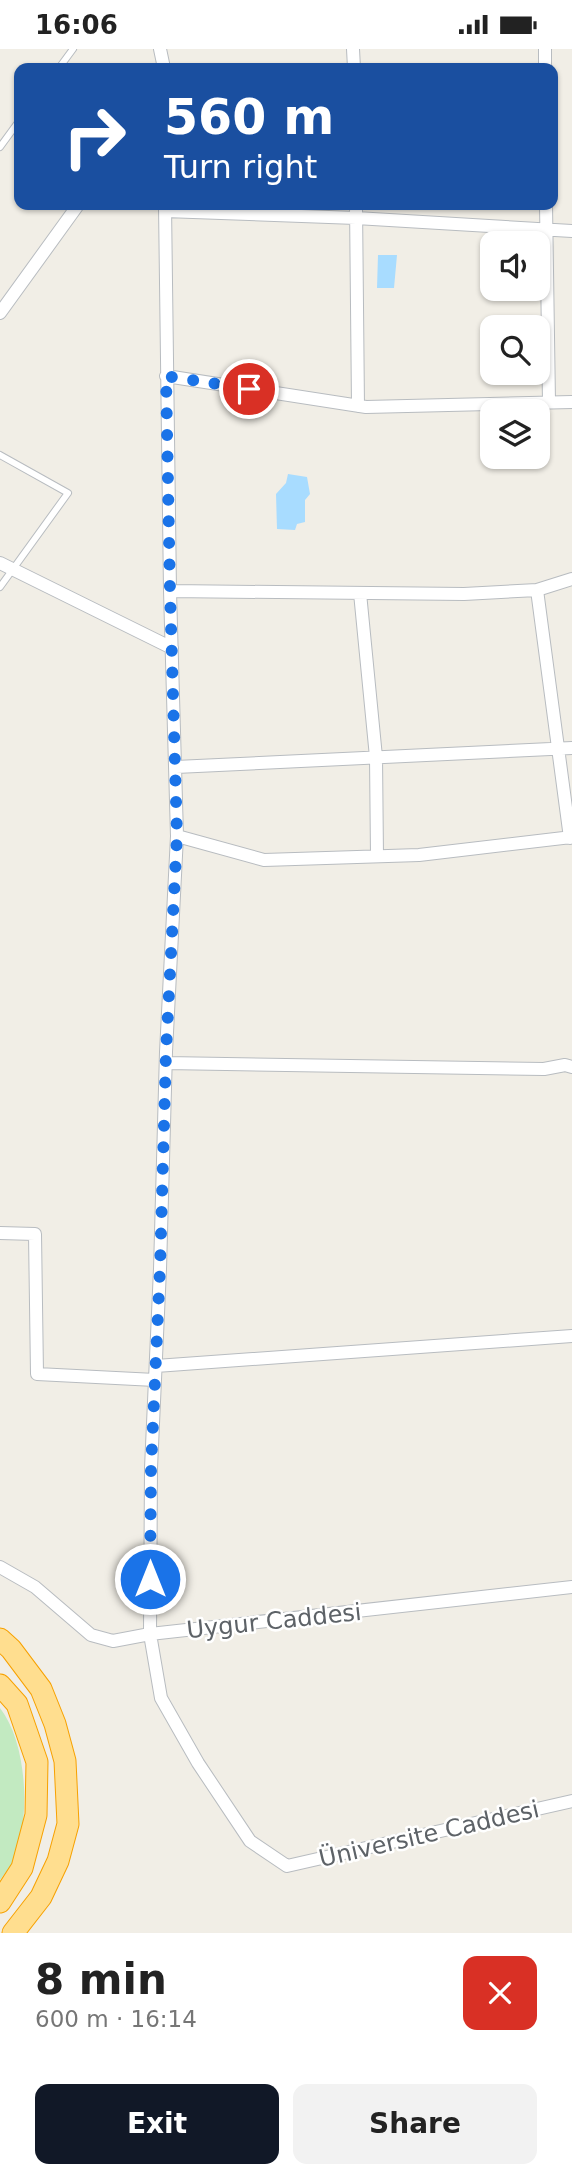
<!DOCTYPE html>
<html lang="en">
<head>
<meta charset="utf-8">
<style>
	:root { --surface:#fff; --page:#f2f2f2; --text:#222; --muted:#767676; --accent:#111827 }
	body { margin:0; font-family:"DejaVu Sans",sans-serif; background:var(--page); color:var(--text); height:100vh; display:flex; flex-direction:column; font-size:26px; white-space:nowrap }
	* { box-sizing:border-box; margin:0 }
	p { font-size:23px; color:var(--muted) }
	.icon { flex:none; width:38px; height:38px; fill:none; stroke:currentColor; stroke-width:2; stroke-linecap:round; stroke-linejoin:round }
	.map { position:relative; height:1884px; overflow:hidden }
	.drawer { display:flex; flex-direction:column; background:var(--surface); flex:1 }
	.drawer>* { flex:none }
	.top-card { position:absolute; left:14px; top:14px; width:544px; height:147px; border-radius:14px; box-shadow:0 2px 5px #0004; background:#1a4fa0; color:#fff; overflow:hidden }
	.controls { position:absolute; left:480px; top:182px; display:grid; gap:14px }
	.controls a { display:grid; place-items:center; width:70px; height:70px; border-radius:14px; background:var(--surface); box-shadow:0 2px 5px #0004; font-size:35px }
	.pin { position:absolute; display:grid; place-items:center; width:60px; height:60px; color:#fff; margin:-30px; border:4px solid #fff; border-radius:50%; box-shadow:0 2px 7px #0007 }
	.me { position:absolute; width:77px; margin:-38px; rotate:0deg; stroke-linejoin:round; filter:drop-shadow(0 0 5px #0008) }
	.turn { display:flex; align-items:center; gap:24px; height:147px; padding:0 35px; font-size:32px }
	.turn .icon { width:91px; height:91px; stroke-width:2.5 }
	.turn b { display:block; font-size:49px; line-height:60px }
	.round { display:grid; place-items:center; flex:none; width:74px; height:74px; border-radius:14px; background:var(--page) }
	.overview { display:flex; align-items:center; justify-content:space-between; height:119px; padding:0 35px }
	h1 { font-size:42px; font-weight:600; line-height:52px }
	.action { display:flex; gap:14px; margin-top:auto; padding:14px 35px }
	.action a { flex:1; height:80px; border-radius:14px; background:var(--accent); color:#fff; font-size:28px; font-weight:600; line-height:80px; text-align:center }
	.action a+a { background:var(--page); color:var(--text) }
	.status { display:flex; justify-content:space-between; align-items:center; height:49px; padding:0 35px; background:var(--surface); direction:ltr }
	.status svg { height:19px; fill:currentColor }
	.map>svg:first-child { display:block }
	.green { fill:#c2eac1 }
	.water { fill:#a8dcff }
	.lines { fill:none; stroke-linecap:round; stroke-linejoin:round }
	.service-casing { stroke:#b8bcc0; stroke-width:8 }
	.minor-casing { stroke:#b8bcc0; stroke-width:14 }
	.motorway-casing { stroke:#f7a100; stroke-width:23 }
	.service { stroke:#fff; stroke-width:6 }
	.minor { stroke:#fff; stroke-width:12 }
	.motorway { stroke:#ffde8f; stroke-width:21 }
	.route { stroke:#1a73e8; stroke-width:12; stroke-dasharray:0 21.6 }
	.labels { text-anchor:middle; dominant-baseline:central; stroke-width:5; stroke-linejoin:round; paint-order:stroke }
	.street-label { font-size:24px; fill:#5d6267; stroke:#fff }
</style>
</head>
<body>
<div class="status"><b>16:06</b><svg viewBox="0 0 49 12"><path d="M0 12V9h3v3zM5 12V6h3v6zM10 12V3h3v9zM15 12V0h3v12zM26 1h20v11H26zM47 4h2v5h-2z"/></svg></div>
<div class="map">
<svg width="572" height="1884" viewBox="0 0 572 1884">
	<rect width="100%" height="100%" fill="#f1eee6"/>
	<!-- green -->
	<path class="green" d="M 0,1659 C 28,1695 31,1772 13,1813 C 10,1819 4,1825 0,1831 Z"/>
	<!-- water -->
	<path class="water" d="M 378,206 L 397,206 L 394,239 L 377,239 Z
		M 288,425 L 307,428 L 310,445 L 305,451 L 305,473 L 297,475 L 295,481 L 277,480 L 276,445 L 286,434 Z"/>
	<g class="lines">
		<defs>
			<path id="service" d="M 59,19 L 73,0
				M 0,98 L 19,72
				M 0,406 L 68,444 L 0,538"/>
			<path id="minor" d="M 160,0 L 164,19
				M 353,0 L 354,19
				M 545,0 L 545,19
				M 165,156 L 170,542 L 177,787 L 166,1003 L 160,1220 L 151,1419 L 150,1585 L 161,1649 L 198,1714 L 250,1792 L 287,1817 L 572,1752
				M 356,156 L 358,357
				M 546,156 L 549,353
				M 165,162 L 356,169 L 572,182
				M 0,264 L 78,156
				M 166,327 L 366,358 L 572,353
				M 0,514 L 172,599
				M 537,541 L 570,789
				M 170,542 L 464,545 L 537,541 L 572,530
				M 360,544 L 376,708 L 377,807
				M 176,718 L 572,699
				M 177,787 L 264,811 L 419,806 L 572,788
				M 166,1014 L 544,1020 L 565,1016 L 572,1018
				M 0,1184 L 35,1185 L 37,1325 L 155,1331
				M 156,1317 L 572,1287
				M 0,1518 L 35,1538 L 91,1586 L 113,1592 L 150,1585 L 572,1538"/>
			<path id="motorway" d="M 0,1590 L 11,1600 L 41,1640 L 55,1675 L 65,1712 L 68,1775 L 58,1812 L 41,1848 L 13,1884
				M 0,1636 L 17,1655 L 37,1713 L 36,1766 L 22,1819 L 0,1853"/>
		</defs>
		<!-- service casing -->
		<use href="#service" class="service-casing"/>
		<!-- minor casing -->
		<use href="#minor" class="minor-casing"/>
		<!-- motorway casing -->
		<use href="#motorway" class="motorway-casing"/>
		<!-- service -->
		<use href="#service" class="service"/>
		<!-- minor -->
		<use href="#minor" class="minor"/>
		<!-- motorway -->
		<use href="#motorway" class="motorway"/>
	</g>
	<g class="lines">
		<!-- route -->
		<path class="route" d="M 150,1530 L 151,1419 L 160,1220 L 166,1003 L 177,787 L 170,542 L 166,327 L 249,340"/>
	</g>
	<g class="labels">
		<!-- street labels -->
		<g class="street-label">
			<text transform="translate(274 1572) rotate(-6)">Uygur Caddesi</text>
			<text transform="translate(429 1785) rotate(-13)">Üniversite Caddesi</text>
		</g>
	</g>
</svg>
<div class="controls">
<a><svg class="icon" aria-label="sound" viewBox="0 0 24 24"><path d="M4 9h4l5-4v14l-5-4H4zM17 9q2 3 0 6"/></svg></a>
<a><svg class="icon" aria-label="search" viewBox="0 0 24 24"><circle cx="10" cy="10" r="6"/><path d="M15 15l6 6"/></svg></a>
<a><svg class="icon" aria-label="layers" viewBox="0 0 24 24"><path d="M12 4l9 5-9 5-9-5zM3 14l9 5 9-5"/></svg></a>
</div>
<div class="pin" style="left:249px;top:340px;background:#d93025"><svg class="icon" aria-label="arrive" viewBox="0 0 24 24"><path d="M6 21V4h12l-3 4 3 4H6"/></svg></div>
<svg class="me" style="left:150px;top:1530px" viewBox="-20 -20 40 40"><circle r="17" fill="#1a73e8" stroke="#fff" stroke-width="3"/><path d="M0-11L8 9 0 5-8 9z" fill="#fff"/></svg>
<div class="top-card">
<div class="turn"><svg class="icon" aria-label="right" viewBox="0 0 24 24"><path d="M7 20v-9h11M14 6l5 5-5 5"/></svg><div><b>560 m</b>Turn right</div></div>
</div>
</div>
<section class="drawer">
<div class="overview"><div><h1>8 min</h1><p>600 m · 16:14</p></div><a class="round" style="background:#d93025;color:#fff"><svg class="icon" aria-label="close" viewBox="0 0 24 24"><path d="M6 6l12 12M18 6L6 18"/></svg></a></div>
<div class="action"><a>Exit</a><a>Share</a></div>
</section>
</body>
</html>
